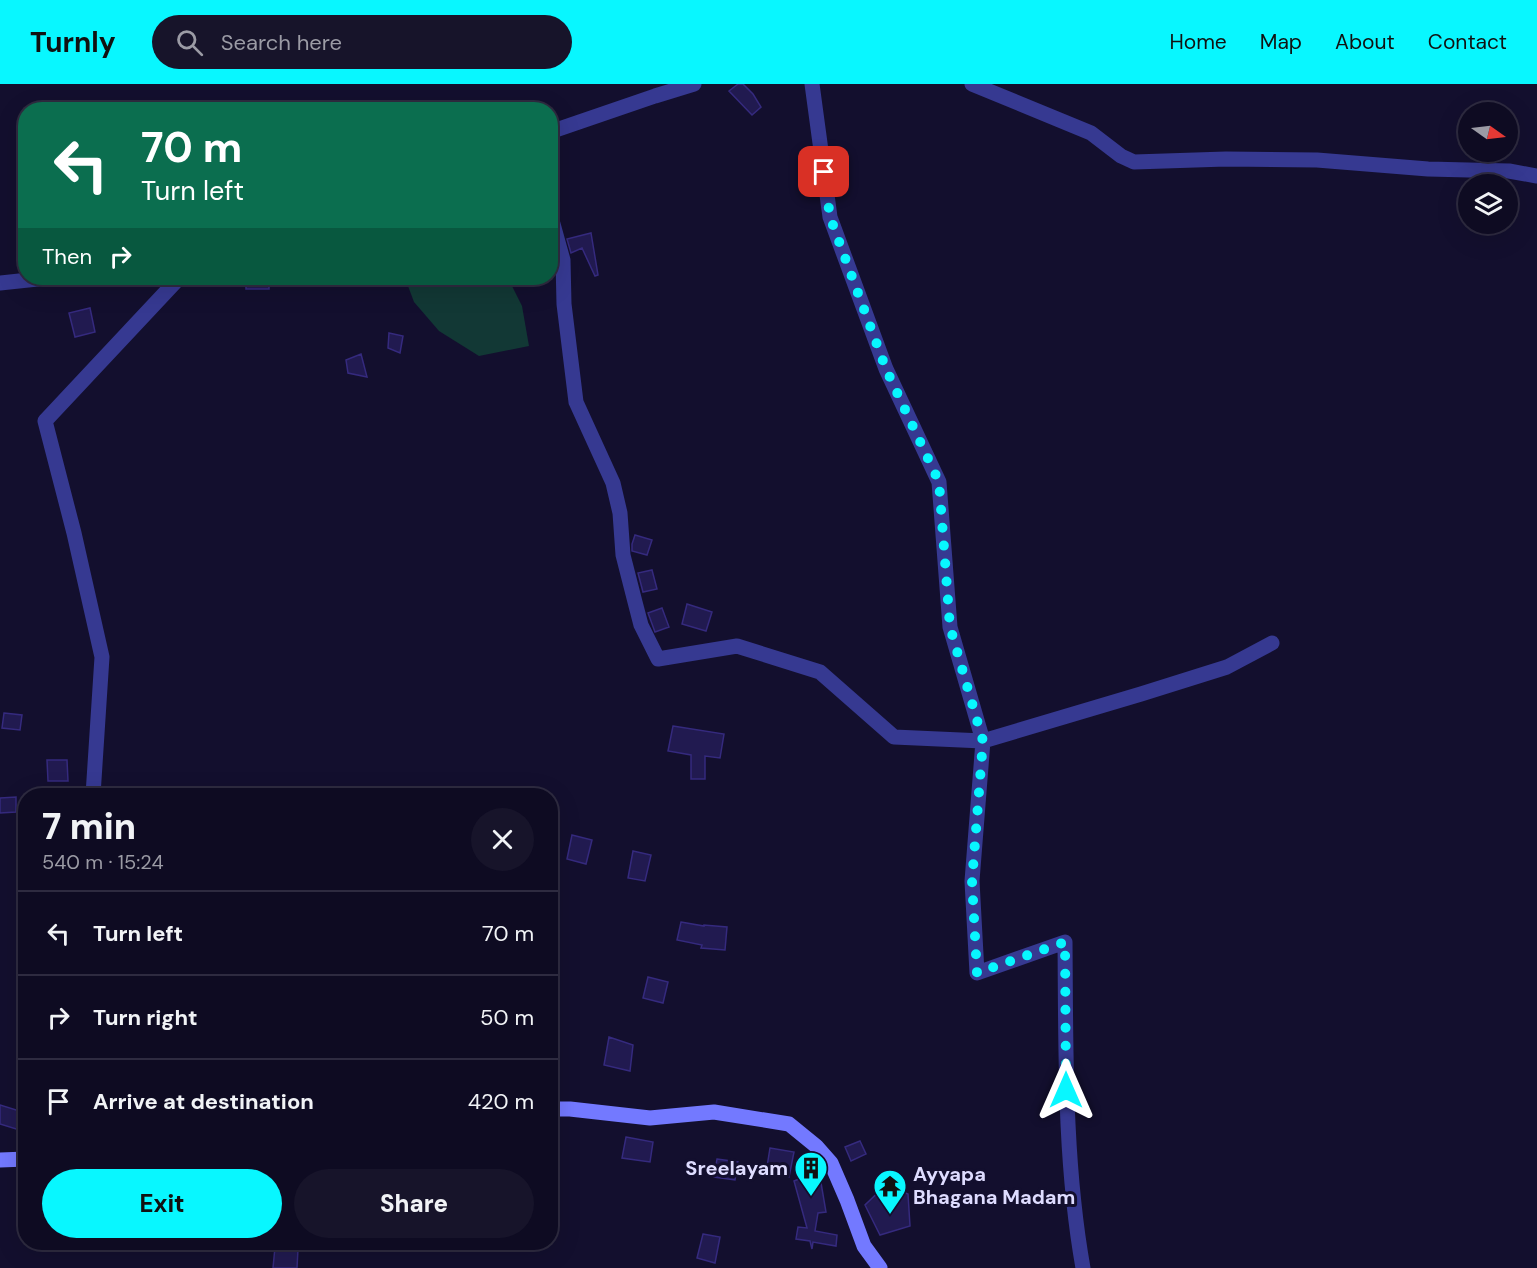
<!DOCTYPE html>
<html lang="en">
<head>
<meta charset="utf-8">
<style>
	:root { --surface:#0e0b22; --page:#17142a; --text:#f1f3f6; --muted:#9b9ba5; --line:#2e2b40; --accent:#08f7ff }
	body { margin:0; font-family:"DM Sans",sans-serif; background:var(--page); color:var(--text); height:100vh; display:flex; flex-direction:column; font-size:22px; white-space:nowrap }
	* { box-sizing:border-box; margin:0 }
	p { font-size:20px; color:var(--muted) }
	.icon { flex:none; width:33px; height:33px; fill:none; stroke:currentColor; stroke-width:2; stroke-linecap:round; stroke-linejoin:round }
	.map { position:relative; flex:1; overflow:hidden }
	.panel { position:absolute; left:18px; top:704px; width:540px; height:462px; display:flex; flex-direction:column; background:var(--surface); border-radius:24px; box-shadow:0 6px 24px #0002,0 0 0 2px var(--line) }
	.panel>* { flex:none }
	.guide { position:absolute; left:18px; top:18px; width:540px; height:183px; border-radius:24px; box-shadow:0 6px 24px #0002,0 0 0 2px var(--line); background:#0b6e4f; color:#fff; overflow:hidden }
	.needle { width:39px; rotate:104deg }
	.controls { position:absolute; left:1458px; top:18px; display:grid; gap:12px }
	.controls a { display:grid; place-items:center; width:60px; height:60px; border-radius:50%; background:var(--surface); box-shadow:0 6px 24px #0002,0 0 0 2px var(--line); font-size:30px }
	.pin { position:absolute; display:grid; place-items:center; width:51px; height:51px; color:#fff; margin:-26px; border-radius:12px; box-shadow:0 3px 9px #0006 }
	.me { position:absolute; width:66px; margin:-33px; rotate:0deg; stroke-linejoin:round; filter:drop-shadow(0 0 4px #0008) }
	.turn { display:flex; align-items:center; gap:21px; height:126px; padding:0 24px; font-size:27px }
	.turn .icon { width:78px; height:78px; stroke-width:2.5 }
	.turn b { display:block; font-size:42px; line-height:51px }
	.then { display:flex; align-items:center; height:57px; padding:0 24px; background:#0003; gap:12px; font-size:22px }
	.round { display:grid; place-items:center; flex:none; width:63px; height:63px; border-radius:32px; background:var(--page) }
	.head { display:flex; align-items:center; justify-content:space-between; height:102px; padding:0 24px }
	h1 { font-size:36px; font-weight:800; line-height:45px }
	.primary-button { display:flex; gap:12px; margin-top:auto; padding:12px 24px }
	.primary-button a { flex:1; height:69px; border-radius:36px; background:var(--accent); color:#111; font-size:24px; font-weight:800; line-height:69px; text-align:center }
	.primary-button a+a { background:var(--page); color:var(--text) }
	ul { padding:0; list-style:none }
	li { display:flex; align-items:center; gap:18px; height:84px; padding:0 24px; border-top:2px solid var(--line) }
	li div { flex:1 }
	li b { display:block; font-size:22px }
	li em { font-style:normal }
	header { display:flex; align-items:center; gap:36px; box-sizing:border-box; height:84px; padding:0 30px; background:var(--accent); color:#111 }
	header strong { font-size:28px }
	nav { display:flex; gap:33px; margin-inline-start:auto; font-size:21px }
	.search { width:420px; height:54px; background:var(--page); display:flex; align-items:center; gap:15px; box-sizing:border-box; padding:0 21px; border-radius:33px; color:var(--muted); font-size:22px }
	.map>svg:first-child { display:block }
	.green { fill:#123835 }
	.building { fill:#211a50; stroke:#352a7e; stroke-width:1.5 }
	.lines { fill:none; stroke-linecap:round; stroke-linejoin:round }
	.minor { stroke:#363991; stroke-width:15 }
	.tertiary { stroke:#363991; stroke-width:15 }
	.secondary { stroke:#7379ff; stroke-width:15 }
	.route { stroke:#08f7ff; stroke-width:10; stroke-dasharray:0 18 }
	.labels { text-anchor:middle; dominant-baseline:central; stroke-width:6; stroke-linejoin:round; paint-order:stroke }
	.poi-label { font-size:20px; font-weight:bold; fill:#dedcff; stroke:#130f2e; text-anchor:end }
</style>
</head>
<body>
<header>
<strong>Turnly</strong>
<div class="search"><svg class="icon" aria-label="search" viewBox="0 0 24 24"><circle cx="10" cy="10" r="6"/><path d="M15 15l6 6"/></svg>Search here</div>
<nav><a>Home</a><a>Map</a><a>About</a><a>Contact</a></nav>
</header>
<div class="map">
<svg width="1537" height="1184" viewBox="0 0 1537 1184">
	<rect width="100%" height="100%" fill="#130f2e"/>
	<!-- green -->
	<path class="green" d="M 405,194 L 508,194 L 522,222 L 529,262 L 479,272 L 439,247 L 414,218 Z"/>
	<!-- building -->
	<path class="building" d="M 738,0 L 743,0 L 753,10 L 761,23 L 752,31 L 729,7 Z
		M 591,149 L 598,191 L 595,192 L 582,164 L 571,169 L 567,155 Z
		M 246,194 L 269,194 L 269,205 L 246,205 Z
		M 90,224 L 95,248 L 75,253 L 69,229 Z
		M 389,249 L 403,252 L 400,269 L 388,264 Z
		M 361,270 L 367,293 L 348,289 L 346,276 Z
		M 635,451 L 652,456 L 647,471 L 632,467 L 632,460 Z
		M 652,486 L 657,505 L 643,508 L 638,489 Z
		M 687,520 L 712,528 L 706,547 L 682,540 Z
		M 662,524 L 669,543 L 655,548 L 648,529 Z
		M 4,629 L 22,631 L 20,646 L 2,644 Z
		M 673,642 L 724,650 L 720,674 L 705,672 L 705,695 L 691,695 L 691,671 L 668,667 Z
		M 47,676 L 67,676 L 68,697 L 48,697 Z
		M 16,713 L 16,728 L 0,729 L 0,714 Z
		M 572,751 L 592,756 L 586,780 L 567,775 Z
		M 633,767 L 651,771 L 645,797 L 628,794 Z
		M 681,838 L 704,842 L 704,841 L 727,843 L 725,866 L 701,864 L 702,861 L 677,856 Z
		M 648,893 L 668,898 L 663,919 L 643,914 Z
		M 609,953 L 633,961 L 630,987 L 604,981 Z
		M 0,1021 L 26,1029 L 26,1048 L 0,1040 Z
		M 626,1053 L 653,1058 L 650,1078 L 622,1074 Z
		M 860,1057 L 866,1070 L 851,1077 L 845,1063 Z
		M 770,1064 L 794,1068 L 789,1093 L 766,1089 Z
		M 717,1075 L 738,1078 L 735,1096 L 714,1093 Z
		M 819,1087 L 826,1128 L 818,1129 L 815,1147 L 837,1151 L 836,1162 L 813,1158 L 812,1165 L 810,1157 L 796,1155 L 798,1143 L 807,1144 L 794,1097 Z
		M 886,1101 L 908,1110 L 910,1142 L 880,1151 L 865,1121 Z
		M 703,1150 L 720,1153 L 715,1179 L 697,1174 Z
		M 275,1163 L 298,1165 L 297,1184 L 273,1184 Z"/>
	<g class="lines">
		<!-- minor -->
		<path class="minor" d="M 812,0 L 830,133 L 886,285 L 939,398 L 950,543 L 983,657 L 972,797 L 977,889 L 1065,858 C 1066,967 1064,1077 1083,1184
			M 972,0 L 1091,49 L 1121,72 L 1134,78 L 1226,75 L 1317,76 L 1428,85 L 1509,87 L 1537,92
			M 550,129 L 563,176 L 564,220 L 576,318 L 613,399 L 620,429 L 623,471 L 635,518 L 641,541 L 658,575 L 737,562 L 820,588 L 894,653 L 983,657 L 1141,610 L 1227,583 L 1272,559
			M 93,711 L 102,573 L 74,449 L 45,337 L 179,194"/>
		<!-- tertiary -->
		<path class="tertiary" d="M 550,48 L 655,12 L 694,0
			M 0,199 L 47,194"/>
		<!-- secondary -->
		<path class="secondary" d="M 550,1025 L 570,1025 L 650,1034 L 714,1028 L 789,1040 L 816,1062 L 831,1079 L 847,1116 L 864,1162 L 880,1184
			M 0,1076 L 26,1075"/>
	</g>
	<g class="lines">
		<!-- route -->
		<path class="route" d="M 824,88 L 830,133 L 886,285 L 939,398 L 950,543 L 983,657 L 972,797 L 977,889 L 1065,858 L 1066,1006"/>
	</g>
	<!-- icons -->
	<defs>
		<symbol id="building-pin" viewBox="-11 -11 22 30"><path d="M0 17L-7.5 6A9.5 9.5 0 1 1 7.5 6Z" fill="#08f7ff" stroke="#130f2e"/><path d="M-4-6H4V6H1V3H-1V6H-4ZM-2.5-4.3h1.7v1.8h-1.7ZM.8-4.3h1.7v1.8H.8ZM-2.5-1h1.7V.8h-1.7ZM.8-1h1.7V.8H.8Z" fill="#111"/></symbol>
		<symbol id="temple-pin" viewBox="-11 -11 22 30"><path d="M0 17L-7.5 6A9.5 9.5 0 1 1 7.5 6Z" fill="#08f7ff" stroke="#130f2e"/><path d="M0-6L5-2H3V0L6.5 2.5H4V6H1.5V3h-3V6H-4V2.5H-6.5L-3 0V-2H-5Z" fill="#111"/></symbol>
	</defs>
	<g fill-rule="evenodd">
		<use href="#building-pin" x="792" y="1065" width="38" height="52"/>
		<use href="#temple-pin" x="871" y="1083" width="38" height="52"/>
	</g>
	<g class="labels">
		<!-- poi labels -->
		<g class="poi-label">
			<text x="788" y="1084">Sreelayam</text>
			<text x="913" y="1090" text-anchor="start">Ayyapa<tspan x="913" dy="23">Bhagana Madam</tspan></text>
		</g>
	</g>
</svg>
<div class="controls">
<a><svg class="needle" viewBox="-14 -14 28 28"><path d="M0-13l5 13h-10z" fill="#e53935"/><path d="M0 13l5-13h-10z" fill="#9b9ba5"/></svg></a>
<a><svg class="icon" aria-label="layers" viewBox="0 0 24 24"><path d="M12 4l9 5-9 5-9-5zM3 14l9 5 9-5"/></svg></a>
</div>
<div class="pin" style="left:824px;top:88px;background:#d93025"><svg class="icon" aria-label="arrive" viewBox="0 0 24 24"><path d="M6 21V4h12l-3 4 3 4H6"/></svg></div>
<svg class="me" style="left:1066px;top:1006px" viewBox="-20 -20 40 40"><path d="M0-17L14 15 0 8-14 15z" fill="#08f7ff" stroke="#fff" stroke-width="4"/></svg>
<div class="guide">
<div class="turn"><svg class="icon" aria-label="left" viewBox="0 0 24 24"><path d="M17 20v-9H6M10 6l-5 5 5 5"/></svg><div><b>70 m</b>Turn left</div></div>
<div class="then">Then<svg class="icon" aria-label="right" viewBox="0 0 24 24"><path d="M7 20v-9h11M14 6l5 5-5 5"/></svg></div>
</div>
<section class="panel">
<div class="head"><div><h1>7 min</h1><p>540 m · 15:24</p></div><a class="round"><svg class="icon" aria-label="close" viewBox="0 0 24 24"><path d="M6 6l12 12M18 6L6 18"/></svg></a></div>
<ul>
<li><svg class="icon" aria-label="left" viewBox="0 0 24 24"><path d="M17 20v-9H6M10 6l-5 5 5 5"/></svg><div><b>Turn left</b></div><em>70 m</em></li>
<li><svg class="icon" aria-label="right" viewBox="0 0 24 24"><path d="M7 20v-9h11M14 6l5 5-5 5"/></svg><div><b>Turn right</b></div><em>50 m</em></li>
<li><svg class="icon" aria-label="arrive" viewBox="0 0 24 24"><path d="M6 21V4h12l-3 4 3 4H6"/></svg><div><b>Arrive at destination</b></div><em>420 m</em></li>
</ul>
<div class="primary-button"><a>Exit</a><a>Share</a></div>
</section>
</div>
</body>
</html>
